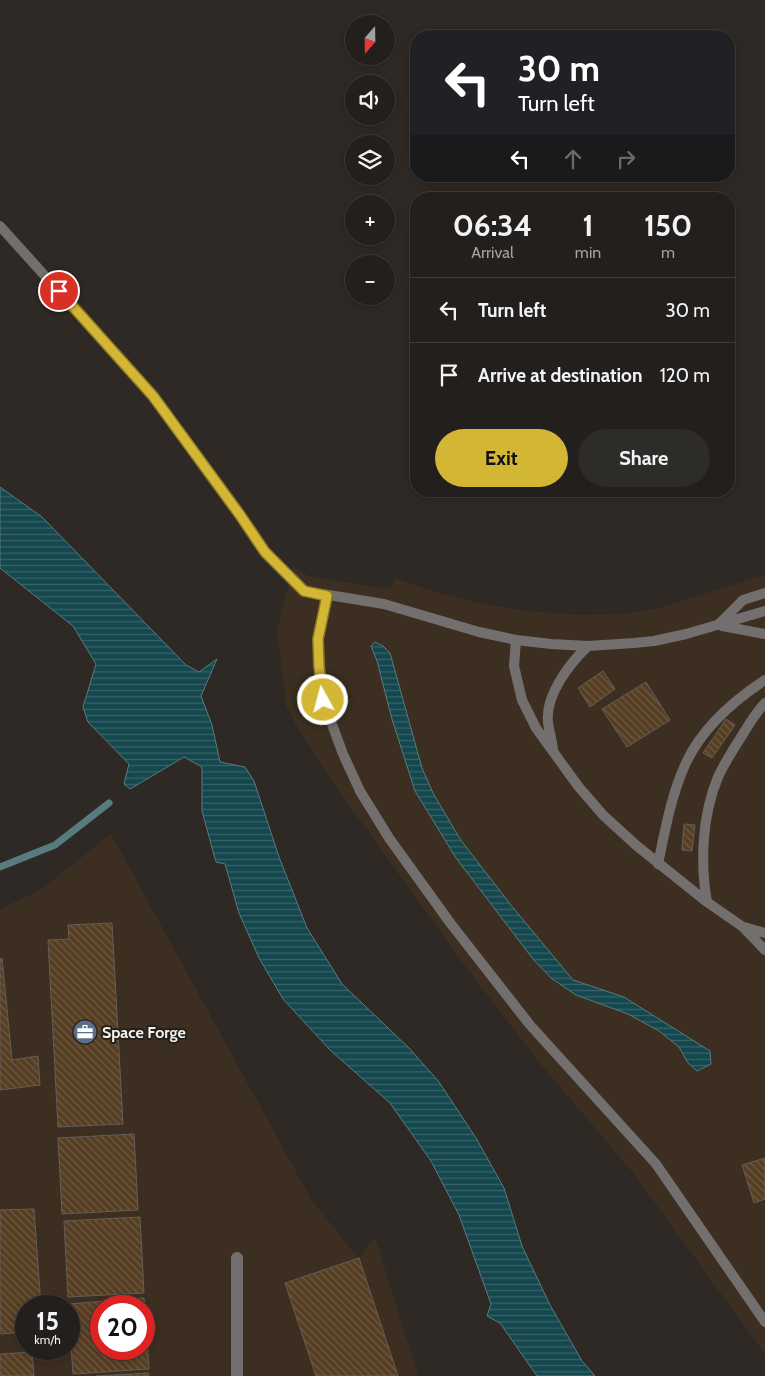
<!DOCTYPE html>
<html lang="en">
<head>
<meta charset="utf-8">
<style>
	:root { --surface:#221f1c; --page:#2e2c29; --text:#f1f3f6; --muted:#a2a2a3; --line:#3f3d3b; --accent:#d4b635 }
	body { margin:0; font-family:Cabin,sans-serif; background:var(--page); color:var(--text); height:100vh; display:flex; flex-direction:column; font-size:19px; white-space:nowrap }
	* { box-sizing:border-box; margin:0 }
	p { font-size:16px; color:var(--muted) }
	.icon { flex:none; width:28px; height:28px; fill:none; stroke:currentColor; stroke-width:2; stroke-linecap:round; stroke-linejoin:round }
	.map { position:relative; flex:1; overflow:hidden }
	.side { position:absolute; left:410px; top:192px; width:325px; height:305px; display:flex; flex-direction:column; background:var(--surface); border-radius:20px; box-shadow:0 2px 8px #0003,0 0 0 1px var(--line) }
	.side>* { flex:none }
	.hud { position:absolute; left:410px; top:30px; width:325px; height:152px; border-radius:20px; box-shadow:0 2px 8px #0003,0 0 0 1px var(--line); background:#202124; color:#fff; overflow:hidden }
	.needle { width:32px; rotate:200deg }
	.tools { position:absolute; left:345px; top:15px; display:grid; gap:10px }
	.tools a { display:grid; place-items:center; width:50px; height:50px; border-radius:50%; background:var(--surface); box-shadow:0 2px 8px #0003,0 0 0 1px var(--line); font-size:25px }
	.speed { position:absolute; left:15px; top:1295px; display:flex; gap:10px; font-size:25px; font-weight:700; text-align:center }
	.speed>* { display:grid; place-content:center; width:65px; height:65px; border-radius:50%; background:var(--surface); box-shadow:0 2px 8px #0003,0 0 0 1px var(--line); line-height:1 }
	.speed small { font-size:12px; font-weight:400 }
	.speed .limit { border:8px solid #d22; background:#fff; color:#111 }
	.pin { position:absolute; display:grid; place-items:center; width:42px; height:42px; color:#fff; margin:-21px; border:2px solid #fff; border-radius:50%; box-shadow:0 1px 5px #0007 }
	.me { position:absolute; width:55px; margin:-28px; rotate:353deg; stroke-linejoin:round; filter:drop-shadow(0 0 4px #0008) }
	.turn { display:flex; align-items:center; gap:18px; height:105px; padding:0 25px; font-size:22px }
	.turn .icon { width:65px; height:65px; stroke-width:2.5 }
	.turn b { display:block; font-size:35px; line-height:42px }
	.lanes { display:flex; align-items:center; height:48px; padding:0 25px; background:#0003; justify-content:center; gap:25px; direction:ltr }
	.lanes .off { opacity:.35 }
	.eta { display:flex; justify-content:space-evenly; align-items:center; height:85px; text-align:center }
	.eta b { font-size:30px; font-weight:700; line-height:35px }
	.primary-button { display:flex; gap:10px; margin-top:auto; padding:10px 25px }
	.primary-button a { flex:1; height:58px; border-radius:30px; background:var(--accent); color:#111; font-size:20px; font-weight:700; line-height:58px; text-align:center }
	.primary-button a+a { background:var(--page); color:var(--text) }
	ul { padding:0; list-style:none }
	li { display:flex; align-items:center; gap:15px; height:65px; padding:0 25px; border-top:1px solid var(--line) }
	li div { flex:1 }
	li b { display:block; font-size:19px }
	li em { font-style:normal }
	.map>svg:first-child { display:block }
	.industrial { fill:#3c2f21; fill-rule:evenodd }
	.water { fill:url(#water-rules); stroke:#587b7e }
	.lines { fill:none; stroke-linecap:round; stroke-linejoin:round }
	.stream { stroke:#587b7e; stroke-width:7 }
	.building { fill:url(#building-back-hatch); stroke:#635e58; fill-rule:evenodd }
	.service { stroke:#736f6f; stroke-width:10 }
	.minor { stroke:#736f6f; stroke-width:12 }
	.route-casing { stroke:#8a7622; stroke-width:12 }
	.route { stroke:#d4b635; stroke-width:9 }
	.labels { text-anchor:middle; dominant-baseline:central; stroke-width:4; stroke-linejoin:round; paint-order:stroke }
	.poi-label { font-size:16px; font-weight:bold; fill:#f5f1ee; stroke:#24201b; text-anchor:start }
</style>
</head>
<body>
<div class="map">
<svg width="765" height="1376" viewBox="0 0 765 1376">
	<defs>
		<pattern id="water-rules" width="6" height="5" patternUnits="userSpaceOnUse" patternTransform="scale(1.25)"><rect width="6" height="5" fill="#15484e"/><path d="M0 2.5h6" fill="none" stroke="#386368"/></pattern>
		<pattern id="building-back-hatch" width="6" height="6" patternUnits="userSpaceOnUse" patternTransform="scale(1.25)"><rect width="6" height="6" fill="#563e23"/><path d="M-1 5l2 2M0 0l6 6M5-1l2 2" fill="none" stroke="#6f5a43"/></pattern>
	</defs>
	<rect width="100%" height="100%" fill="#2e2925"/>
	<!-- industrial -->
	<path class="industrial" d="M 293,567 L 310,577 L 391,589 L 395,578 L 442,594 L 483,604 L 527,611 L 579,615 L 622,614 L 659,608 L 765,575 L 765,1354 L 634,1174 L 543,1067 L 471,974 L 336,787 L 295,723 L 286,705 L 277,630 Z
		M 111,834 L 311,1199 L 358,1258 L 375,1237 L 418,1376 L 0,1376 L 0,909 L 42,889 ZM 26,1306 L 69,1306 L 69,1349 L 26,1349 ZM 101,1306 L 144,1306 L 144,1349 L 101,1349 Z"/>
	<!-- water -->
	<path class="water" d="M 0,487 L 42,517 L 186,665 L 199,672 L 217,659 L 201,696 L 212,725 L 220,762 L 245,767 L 254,781 L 279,857 L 307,928 L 342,984 L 409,1048 L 439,1082 L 476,1138 L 504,1188 L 522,1246 L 550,1305 L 582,1361 L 595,1376 L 537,1376 L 500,1323 L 487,1316 L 491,1304 L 459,1215 L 431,1161 L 390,1103 L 330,1050 L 283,999 L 259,958 L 239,913 L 225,864 L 216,862 L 202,811 L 202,767 L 184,757 L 130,789 L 124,784 L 129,764 L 88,722 L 83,707 L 96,664 L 73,626 L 0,568 Z
		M 375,642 L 383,646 L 390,653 L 422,768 L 433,793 L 460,839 L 510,904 L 573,980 L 624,997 L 710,1051 L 711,1064 L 697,1071 L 688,1063 L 679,1047 L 659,1031 L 628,1014 L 576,995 L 551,978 L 533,959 L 456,858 L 415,791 L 392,719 L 377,661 L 371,646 Z"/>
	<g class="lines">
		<!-- stream -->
		<path class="stream" d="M 0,867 L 55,845 L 109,803"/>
	</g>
	<!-- building -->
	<path class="building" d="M 603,671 L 615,689 L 590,707 L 578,688 Z
		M 646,682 L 670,720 L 627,747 L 602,709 Z
		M 726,719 L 735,725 L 712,758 L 703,753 Z
		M 684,824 L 695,825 L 692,851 L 682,850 Z
		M 112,923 L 123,1124 L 58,1127 L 48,940 L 69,939 L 68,925 Z
		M 2,958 L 12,1060 L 38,1056 L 40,1085 L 0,1090 L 0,959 Z
		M 134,1134 L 138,1210 L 62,1214 L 58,1138 Z
		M 765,1158 L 765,1199 L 754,1203 L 742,1165 Z
		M 34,1209 L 41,1306 L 26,1306 L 26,1332 L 0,1334 L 0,1210 Z
		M 140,1217 L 144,1293 L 68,1297 L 64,1221 Z
		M 359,1258 L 398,1376 L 316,1376 L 285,1283 Z
		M 144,1298 L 149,1369 L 73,1374 L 68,1304 ZM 101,1306 L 144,1306 L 144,1349 L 101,1349 Z
		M 32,1352 L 34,1376 L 0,1376 L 0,1354 Z
		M 148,1373 L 149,1376 L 96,1376 Z"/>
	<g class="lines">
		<!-- service -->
		<path class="service" d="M 0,226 L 153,396 L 240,515 L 265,552 L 304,591 L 384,604 L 479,632 L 516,640 L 551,644 L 588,646 L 634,643 L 654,641 L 686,634 L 765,611
			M 327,596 L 318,639 L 319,666 L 323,700 L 343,754 L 360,791 L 389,838 L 451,924 L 530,1025 L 656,1164 L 765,1322
			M 719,624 L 743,600 L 765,593
			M 722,626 L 765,634
			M 516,640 L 514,666 L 522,700 L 536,728 L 578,786 L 603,815 L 637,846 L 707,902 L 743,927 L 765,950
			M 553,749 C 552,740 549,731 548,722 C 545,695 570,663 588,646
			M 658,864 C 665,831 671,796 685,765 C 701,729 733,701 765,680
			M 707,902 C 700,862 702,816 718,777 C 725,762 734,748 743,734 C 750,723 756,712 765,703
			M 744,927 L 765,933"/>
		<!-- minor -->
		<path class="minor" d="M 237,1376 L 237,1258"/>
	</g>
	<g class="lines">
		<defs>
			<path id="route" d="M 59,291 L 153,396 L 240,515 L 265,552 L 304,591 L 327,596 L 318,639 L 319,666 L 323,700"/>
		</defs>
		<!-- route casing -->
		<use href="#route" class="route-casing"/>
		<!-- route -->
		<use href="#route" class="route"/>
	</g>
	<!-- icons -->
	<defs>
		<symbol id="office-disc" viewBox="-11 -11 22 22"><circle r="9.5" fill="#5c6f8a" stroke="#24201b"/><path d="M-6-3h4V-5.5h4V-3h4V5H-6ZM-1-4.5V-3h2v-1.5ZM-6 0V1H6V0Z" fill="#fff"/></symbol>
	</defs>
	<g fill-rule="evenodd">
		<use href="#office-disc" x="71" y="1018" width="28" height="28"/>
	</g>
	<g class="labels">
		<!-- poi labels -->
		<g class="poi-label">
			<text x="102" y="1032">Space Forge</text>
		</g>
	</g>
</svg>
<div class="tools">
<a><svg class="needle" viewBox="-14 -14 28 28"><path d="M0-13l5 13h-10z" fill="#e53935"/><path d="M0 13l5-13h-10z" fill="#a2a2a3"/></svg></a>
<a><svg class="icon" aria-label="sound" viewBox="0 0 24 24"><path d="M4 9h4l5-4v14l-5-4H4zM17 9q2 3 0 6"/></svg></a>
<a><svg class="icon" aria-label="layers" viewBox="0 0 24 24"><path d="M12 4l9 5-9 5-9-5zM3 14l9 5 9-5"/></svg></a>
<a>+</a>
<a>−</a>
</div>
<div class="speed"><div>15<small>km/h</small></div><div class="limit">20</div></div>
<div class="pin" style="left:59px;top:291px;background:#d93025"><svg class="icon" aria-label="arrive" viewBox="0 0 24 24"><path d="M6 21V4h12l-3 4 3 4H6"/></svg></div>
<svg class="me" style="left:323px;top:700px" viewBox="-20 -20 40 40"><circle r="17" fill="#d4b635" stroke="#fff" stroke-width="3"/><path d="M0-11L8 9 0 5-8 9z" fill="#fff"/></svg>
<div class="hud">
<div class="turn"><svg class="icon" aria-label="left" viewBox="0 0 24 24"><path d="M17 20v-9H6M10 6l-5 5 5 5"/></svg><div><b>30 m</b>Turn left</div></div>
<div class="lanes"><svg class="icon" aria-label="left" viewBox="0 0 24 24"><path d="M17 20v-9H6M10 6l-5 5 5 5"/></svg><svg class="icon off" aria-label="ahead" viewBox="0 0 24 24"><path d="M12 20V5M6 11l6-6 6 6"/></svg><svg class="icon off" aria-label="right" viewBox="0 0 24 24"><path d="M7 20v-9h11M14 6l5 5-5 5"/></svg></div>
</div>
<section class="side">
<div class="eta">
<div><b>06:34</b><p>Arrival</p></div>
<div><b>1</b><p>min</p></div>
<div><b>150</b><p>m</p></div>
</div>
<ul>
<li><svg class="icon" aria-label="left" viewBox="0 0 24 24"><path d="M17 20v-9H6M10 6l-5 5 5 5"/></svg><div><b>Turn left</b></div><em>30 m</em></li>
<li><svg class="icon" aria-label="arrive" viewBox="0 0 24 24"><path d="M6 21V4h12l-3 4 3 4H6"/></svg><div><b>Arrive at destination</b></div><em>120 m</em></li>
</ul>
<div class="primary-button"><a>Exit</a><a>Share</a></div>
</section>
</div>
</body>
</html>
